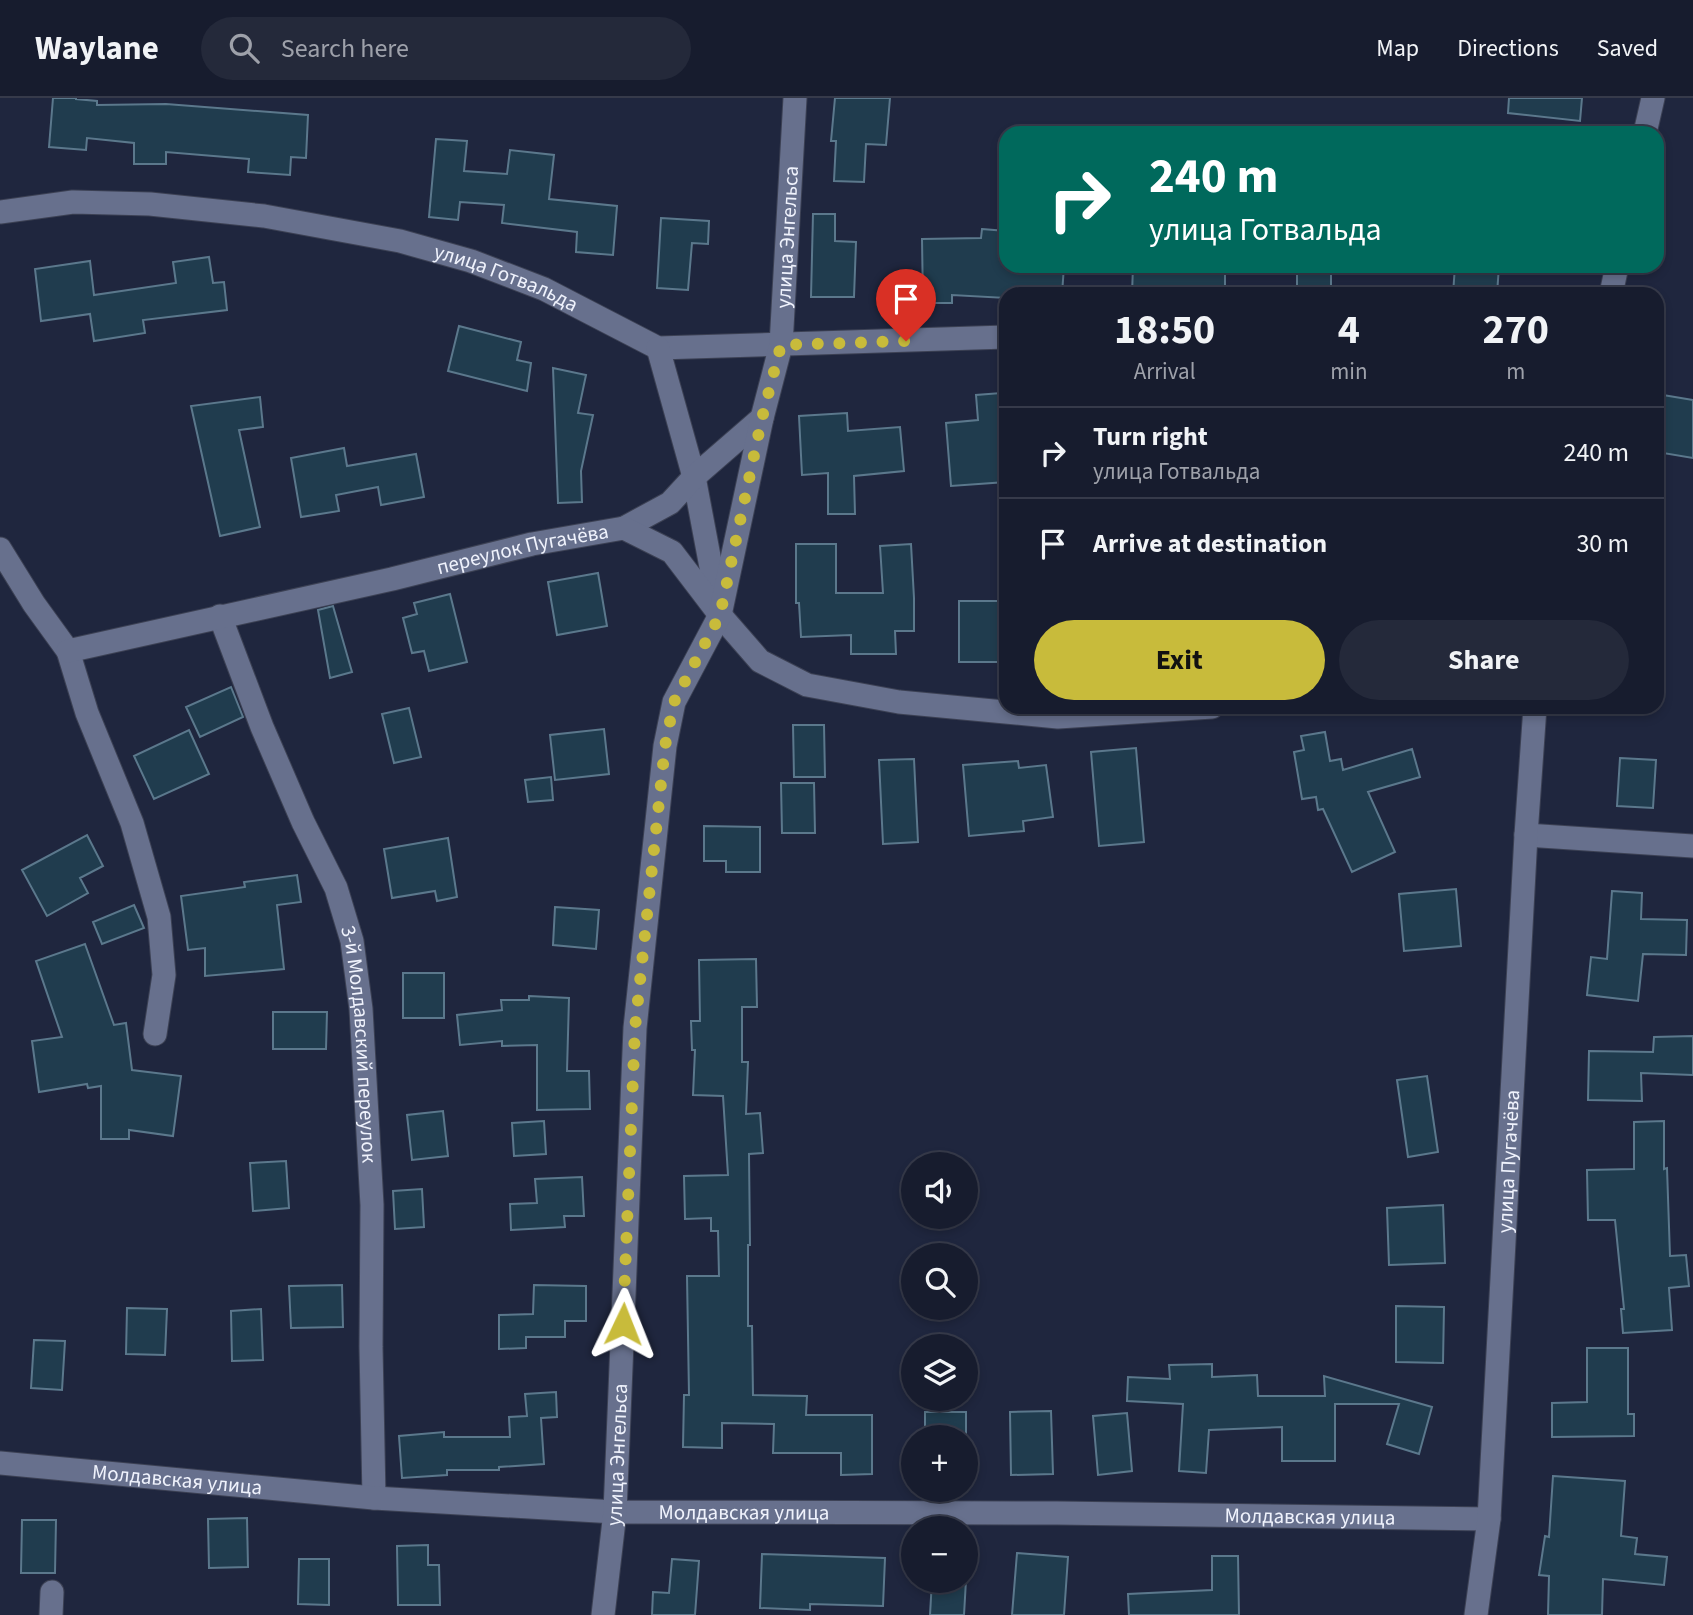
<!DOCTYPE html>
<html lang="en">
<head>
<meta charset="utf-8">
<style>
	:root { --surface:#171c2e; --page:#24293a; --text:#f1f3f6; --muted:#9ea1aa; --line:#363a4a; --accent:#c8bb3b }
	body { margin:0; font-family:"Source Sans 3",sans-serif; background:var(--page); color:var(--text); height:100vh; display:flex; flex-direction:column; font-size:26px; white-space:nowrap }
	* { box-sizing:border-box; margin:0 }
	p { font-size:23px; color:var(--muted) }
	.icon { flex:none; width:38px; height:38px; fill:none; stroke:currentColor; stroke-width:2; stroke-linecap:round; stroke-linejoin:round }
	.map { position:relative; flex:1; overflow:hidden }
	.details { position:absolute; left:999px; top:189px; width:665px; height:427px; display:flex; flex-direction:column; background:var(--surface); border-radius:21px; box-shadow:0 4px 10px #0003,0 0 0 2px var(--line) }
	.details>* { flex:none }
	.top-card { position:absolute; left:999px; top:28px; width:665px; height:147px; border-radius:21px; box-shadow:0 4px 10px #0003,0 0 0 2px var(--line); background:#00695c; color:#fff; overflow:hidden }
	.fabs { position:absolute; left:901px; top:1054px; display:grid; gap:14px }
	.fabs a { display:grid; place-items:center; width:77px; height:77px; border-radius:50%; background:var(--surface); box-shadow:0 4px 10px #0003,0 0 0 2px var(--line); font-size:35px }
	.pin { position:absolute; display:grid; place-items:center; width:60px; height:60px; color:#fff; margin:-72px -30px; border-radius:50% 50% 50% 0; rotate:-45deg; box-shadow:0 0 7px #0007 }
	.pin .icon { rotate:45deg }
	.me { position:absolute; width:77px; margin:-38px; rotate:2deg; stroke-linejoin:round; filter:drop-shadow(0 0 5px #0008) }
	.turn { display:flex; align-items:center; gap:24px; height:147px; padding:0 35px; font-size:32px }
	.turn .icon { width:91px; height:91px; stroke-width:2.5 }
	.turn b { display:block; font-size:49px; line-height:60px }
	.eta { display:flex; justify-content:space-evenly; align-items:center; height:119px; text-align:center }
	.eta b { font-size:42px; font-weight:700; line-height:49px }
	.cta { display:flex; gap:14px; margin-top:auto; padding:14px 35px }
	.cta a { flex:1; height:80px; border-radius:42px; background:var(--accent); color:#111; font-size:28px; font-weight:700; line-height:80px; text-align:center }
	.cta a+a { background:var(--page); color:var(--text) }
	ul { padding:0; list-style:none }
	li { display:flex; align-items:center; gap:21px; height:91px; padding:0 35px; border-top:2px solid var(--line) }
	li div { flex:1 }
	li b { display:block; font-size:26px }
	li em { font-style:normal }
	header { display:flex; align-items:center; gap:42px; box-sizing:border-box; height:98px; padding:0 35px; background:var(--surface); border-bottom:2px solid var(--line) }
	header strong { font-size:33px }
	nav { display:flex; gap:38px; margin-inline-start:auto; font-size:24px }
	.search { width:490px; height:63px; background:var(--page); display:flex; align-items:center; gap:18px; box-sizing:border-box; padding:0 24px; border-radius:38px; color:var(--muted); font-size:26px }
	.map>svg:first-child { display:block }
	.building { fill:#203c4e; stroke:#5b788c; stroke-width:2 }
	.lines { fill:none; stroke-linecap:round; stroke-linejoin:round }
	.minor-casing { stroke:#3c4154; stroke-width:25 }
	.minor { stroke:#67708d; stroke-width:23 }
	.route { stroke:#c8bb3b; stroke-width:12; stroke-dasharray:0 21.6 }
	.labels { text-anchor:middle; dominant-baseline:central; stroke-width:7; stroke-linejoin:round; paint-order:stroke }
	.street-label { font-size:21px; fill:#eff2fc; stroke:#0d101b }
</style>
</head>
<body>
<header>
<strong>Waylane</strong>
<div class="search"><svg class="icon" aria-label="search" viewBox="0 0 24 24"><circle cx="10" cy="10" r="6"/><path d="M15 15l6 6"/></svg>Search here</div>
<nav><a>Map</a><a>Directions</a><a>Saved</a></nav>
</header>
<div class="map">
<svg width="1693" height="1517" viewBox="0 0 1693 1517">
	<rect width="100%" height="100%" fill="#1f263e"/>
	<!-- building -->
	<path class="building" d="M 53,0 L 76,0 L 76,1 L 97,3 L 97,7 L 166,6 L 308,17 L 306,60 L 291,59 L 290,77 L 248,74 L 249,61 L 166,54 L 166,66 L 134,66 L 134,45 L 87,40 L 86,52 L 49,49 Z
		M 835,0 L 890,0 L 886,47 L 866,46 L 864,84 L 834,83 L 836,43 L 831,43 Z
		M 1509,0 L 1582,0 L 1580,23 L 1508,15 Z
		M 436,41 L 467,43 L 464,73 L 507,76 L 510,52 L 554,57 L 549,101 L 617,108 L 613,157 L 576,154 L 577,134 L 502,125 L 504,107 L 460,104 L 458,122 L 429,119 Z
		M 813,116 L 835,116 L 835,143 L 856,144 L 854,199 L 811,199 Z
		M 661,120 L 709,123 L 708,146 L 692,145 L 688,192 L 657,190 Z
		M 982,131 L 1006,133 L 1006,168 L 1064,168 L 1062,196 L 1006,196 L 1006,200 L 952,197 L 952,205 L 923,205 L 922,141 L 981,140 Z
		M 209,159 L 213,185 L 224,184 L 227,212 L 143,222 L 145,235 L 94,243 L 90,216 L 41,223 L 35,171 L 90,163 L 94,197 L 176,185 L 173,164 Z
		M 1133,168 L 1225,168 L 1225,196 L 1132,196 Z
		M 1297,168 L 1331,168 L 1331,190 L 1297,190 Z
		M 1455,168 L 1499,168 L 1497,196 L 1453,196 Z
		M 459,228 L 521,244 L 517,262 L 531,265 L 527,293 L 448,273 Z
		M 553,270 L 586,277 L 578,315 L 593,317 L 581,373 L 582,404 L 558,405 Z
		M 1001,295 L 1006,384 L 951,388 L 946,325 L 978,322 L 976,297 Z
		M 1657,296 L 1693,302 L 1693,360 L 1657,354 Z
		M 260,299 L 263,329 L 239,332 L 260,429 L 220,438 L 191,308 Z
		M 847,315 L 848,333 L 900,329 L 904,373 L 854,378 L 855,416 L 828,416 L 828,375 L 802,377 L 799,318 Z
		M 344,350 L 347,368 L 416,356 L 424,399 L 381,407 L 378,389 L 336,397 L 339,413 L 301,419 L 291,360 Z
		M 796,446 L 836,446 L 836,495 L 883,495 L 880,448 L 911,446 L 914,500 L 914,533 L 895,533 L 896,556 L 851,556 L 851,537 L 801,539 L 799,505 L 796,505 Z
		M 598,475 L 607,528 L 557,537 L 548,484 Z
		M 450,496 L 467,564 L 429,573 L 424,553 L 412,555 L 403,520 L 417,516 L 414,505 Z
		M 959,503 L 1006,503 L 1005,564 L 959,564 Z
		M 333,508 L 352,574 L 330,580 L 318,512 Z
		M 231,589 L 243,619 L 200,639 L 186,609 Z
		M 409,610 L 421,659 L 394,665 L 382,616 Z
		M 793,627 L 824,627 L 825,679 L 794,679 Z
		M 604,631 L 609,676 L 555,682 L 550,637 Z
		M 189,632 L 209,676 L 154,701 L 134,658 Z
		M 1325,634 L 1330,663 L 1341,661 L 1343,672 L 1412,651 L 1420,679 L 1368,694 L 1395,754 L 1352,774 L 1323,711 L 1318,712 L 1316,699 L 1302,701 L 1294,654 L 1304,652 L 1301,638 Z
		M 1136,650 L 1144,744 L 1099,748 L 1091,654 Z
		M 1620,660 L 1656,662 L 1653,710 L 1617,708 Z
		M 914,661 L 918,744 L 883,746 L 879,662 Z
		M 1018,663 L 1019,670 L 1046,667 L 1053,719 L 1023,723 L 1024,733 L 969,738 L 963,667 Z
		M 551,679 L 553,702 L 528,704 L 525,682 Z
		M 781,685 L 814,685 L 815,735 L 782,735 Z
		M 704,728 L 760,729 L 760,774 L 726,774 L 726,763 L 704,763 Z
		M 87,737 L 103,768 L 80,780 L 88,795 L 47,818 L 22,772 Z
		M 448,740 L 457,799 L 437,803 L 435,793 L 392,800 L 384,751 Z
		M 297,777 L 301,804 L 277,807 L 284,871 L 205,878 L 205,850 L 188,852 L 181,798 L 245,789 L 244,784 Z
		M 1456,791 L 1461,848 L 1404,853 L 1399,796 Z
		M 1612,793 L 1642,795 L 1641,821 L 1687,822 L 1686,857 L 1643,856 L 1638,903 L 1587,897 L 1591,859 L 1607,861 Z
		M 134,807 L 144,830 L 102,846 L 93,824 Z
		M 555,809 L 599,812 L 596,851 L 553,847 Z
		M 85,846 L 114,927 L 126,925 L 132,972 L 181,978 L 173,1038 L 129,1032 L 129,1041 L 101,1041 L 101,988 L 88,990 L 87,986 L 39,994 L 32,943 L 62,939 L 36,863 Z
		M 756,861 L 757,909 L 742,909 L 742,964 L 748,964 L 746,1016 L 760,1015 L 763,1055 L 749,1056 L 750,1147 L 748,1147 L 748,1228 L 752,1228 L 753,1297 L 807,1298 L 806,1317 L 872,1317 L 872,1376 L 841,1377 L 841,1355 L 773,1355 L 774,1326 L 722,1325 L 722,1350 L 683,1349 L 684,1297 L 689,1297 L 687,1178 L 719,1178 L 718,1133 L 711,1133 L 711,1120 L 685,1121 L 684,1078 L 728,1077 L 723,998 L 693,997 L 695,952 L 692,952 L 691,923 L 700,923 L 699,862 Z
		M 403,875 L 444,875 L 444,920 L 403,920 Z
		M 529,898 L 569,900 L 567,973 L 589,973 L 590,1011 L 537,1012 L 537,947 L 502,948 L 502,943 L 460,947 L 457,917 L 502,912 L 501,902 L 529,902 Z
		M 273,914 L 327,914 L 326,951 L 273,951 Z
		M 1693,938 L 1693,977 L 1641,975 L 1642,1003 L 1588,1002 L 1589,953 L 1653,954 L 1654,939 Z
		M 1427,978 L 1438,1054 L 1408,1059 L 1397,982 Z
		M 443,1013 L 448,1058 L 412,1062 L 407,1017 Z
		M 544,1023 L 546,1056 L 514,1058 L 512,1025 Z
		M 1664,1023 L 1664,1071 L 1667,1070 L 1670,1158 L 1686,1157 L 1689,1188 L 1669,1190 L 1672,1232 L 1623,1235 L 1621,1211 L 1624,1211 L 1615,1122 L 1588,1122 L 1587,1072 L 1634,1071 L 1634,1024 Z
		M 286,1063 L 289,1110 L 253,1113 L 250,1065 Z
		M 582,1079 L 584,1118 L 564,1118 L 565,1129 L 511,1132 L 510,1106 L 537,1105 L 535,1081 Z
		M 422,1091 L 424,1129 L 395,1131 L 393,1093 Z
		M 1443,1107 L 1445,1165 L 1389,1167 L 1387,1110 Z
		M 342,1187 L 343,1229 L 291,1230 L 289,1188 Z
		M 534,1187 L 586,1188 L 586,1223 L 565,1223 L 565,1239 L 526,1239 L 526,1250 L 499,1251 L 499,1217 L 533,1216 Z
		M 1396,1208 L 1444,1209 L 1443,1265 L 1396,1264 Z
		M 127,1210 L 167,1211 L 165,1257 L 126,1256 Z
		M 261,1211 L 263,1262 L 232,1263 L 231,1213 Z
		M 34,1242 L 65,1243 L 62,1292 L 31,1290 Z
		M 1587,1250 L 1628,1250 L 1628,1316 L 1634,1316 L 1634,1338 L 1552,1339 L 1552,1305 L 1587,1304 Z
		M 1212,1266 L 1212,1279 L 1257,1277 L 1258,1298 L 1325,1298 L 1324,1278 L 1432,1309 L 1419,1356 L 1387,1346 L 1399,1306 L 1335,1306 L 1335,1363 L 1282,1363 L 1282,1329 L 1209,1332 L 1206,1375 L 1179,1373 L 1183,1306 L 1127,1303 L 1128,1279 L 1170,1281 L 1169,1267 Z
		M 556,1294 L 557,1319 L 541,1320 L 544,1366 L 499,1369 L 499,1372 L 447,1372 L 447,1377 L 402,1380 L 399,1338 L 444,1334 L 444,1339 L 510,1339 L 509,1319 L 527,1318 L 525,1296 Z
		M 1051,1313 L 1053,1376 L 1011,1377 L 1010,1314 Z
		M 925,1314 L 966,1314 L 966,1339 L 925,1339 Z
		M 1127,1315 L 1132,1373 L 1098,1377 L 1093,1318 Z
		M 1553,1378 L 1625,1383 L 1621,1438 L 1637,1440 L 1635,1456 L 1667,1459 L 1664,1487 L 1603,1481 L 1602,1517 L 1548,1517 L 1549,1478 L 1539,1477 L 1545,1438 L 1549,1439 Z
		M 247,1420 L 248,1469 L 209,1470 L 208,1421 Z
		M 22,1422 L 56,1422 L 55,1475 L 21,1475 Z
		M 428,1447 L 428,1467 L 439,1467 L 440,1507 L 398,1507 L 397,1448 Z
		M 1017,1455 L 1068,1459 L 1064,1517 L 1012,1517 Z
		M 762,1456 L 885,1460 L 883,1508 L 810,1506 L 810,1512 L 760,1510 Z
		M 1212,1458 L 1238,1458 L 1239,1517 L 1129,1517 L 1128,1496 L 1212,1492 Z
		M 299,1461 L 329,1461 L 329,1507 L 298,1506 Z
		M 672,1461 L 699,1463 L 695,1517 L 652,1517 L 653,1494 L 669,1495 Z
		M 932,1482 L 966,1482 L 964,1517 L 930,1517 Z"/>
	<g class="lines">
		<defs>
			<g id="minor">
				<path d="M 1645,35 L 1653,0"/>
				<path id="s1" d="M 0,114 L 73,104 L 150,106 L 264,118 L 400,143 L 471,163 L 544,191 L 658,250 L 1006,239"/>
				<path d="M 1611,196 L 1617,168"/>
				<path d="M 658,250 L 694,379 L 718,506"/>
				<path d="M 624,430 L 670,405 L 694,379 L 762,320"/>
				<path d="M 0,451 L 34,506 L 68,553 L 87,615 L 132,725 L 159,819 L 164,877 L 155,936"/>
				<path id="s2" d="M 220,518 L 262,629 L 303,724 L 336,790 L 352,843 L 361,911 L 372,1107 L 371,1249 L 374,1400"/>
				<path id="s3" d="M 68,553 L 392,481 L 532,446 L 624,430 L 672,454 L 720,517 L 760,563 L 807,587 L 899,604 L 1058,619 L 1212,609"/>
				<path d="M 1526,737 L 1693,748"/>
				<path id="s4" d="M 0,1365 L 374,1400 L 615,1414 L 1057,1415 L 1489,1421"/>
				<path d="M 51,1517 L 52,1494"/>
				<path id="s5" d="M 603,1517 L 615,1414 L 635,930 L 665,648 L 674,604 L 720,517 L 762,320 L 781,247 L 795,0"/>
				<path id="s6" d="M 1476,1517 L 1489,1421 L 1526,737 L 1535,609"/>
			</g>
		</defs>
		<!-- minor casing -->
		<use href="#minor" class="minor-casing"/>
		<!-- minor -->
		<use href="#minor" class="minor"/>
	</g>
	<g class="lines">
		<!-- route -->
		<path class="route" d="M 623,1226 L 635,930 L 665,648 L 674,604 L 720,517 L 762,320 L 781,247 L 906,243"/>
	</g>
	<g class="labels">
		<!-- street labels -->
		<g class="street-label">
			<text stroke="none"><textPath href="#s5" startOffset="1400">улица Энгельса</textPath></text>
			<text stroke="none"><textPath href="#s1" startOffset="516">улица Готвальда</textPath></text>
			<text stroke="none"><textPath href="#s3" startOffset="466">переулок Пугачёва</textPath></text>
			<text stroke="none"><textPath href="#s2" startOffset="455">3-й Молдавский переулок</textPath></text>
			<text stroke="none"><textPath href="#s6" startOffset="455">улица Пугачёва</textPath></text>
			<text stroke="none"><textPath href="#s5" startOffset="161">улица Энгельса</textPath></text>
			<text stroke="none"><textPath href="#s4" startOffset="178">Молдавская улица</textPath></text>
			<text stroke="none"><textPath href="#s4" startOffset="746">Молдавская улица</textPath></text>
			<text stroke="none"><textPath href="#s4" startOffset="1312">Молдавская улица</textPath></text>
		</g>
	</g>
</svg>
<div class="fabs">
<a><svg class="icon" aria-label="sound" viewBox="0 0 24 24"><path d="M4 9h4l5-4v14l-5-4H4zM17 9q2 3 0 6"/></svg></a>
<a><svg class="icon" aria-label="search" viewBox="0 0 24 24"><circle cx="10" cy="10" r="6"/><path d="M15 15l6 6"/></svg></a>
<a><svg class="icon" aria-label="layers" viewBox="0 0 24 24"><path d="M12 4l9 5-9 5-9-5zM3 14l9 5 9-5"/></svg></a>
<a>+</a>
<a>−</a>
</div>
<div class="pin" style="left:906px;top:243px;background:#d93025"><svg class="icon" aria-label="arrive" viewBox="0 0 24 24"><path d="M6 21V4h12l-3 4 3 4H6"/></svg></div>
<svg class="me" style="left:623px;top:1226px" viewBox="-20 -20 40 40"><path d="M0-17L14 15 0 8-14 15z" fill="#c8bb3b" stroke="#fff" stroke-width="4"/></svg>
<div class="top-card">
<div class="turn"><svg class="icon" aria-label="right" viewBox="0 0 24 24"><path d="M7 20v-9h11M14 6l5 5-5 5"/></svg><div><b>240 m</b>улица Готвальда</div></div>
</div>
<section class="details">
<div class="eta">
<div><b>18:50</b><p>Arrival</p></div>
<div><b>4</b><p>min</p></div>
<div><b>270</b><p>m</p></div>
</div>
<ul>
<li><svg class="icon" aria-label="right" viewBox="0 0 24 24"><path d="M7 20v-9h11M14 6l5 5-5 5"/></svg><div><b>Turn right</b><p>улица Готвальда</p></div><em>240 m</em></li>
<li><svg class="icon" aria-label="arrive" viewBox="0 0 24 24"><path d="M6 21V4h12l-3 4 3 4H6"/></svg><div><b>Arrive at destination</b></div><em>30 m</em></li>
</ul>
<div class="cta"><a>Exit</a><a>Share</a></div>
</section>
</div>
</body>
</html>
